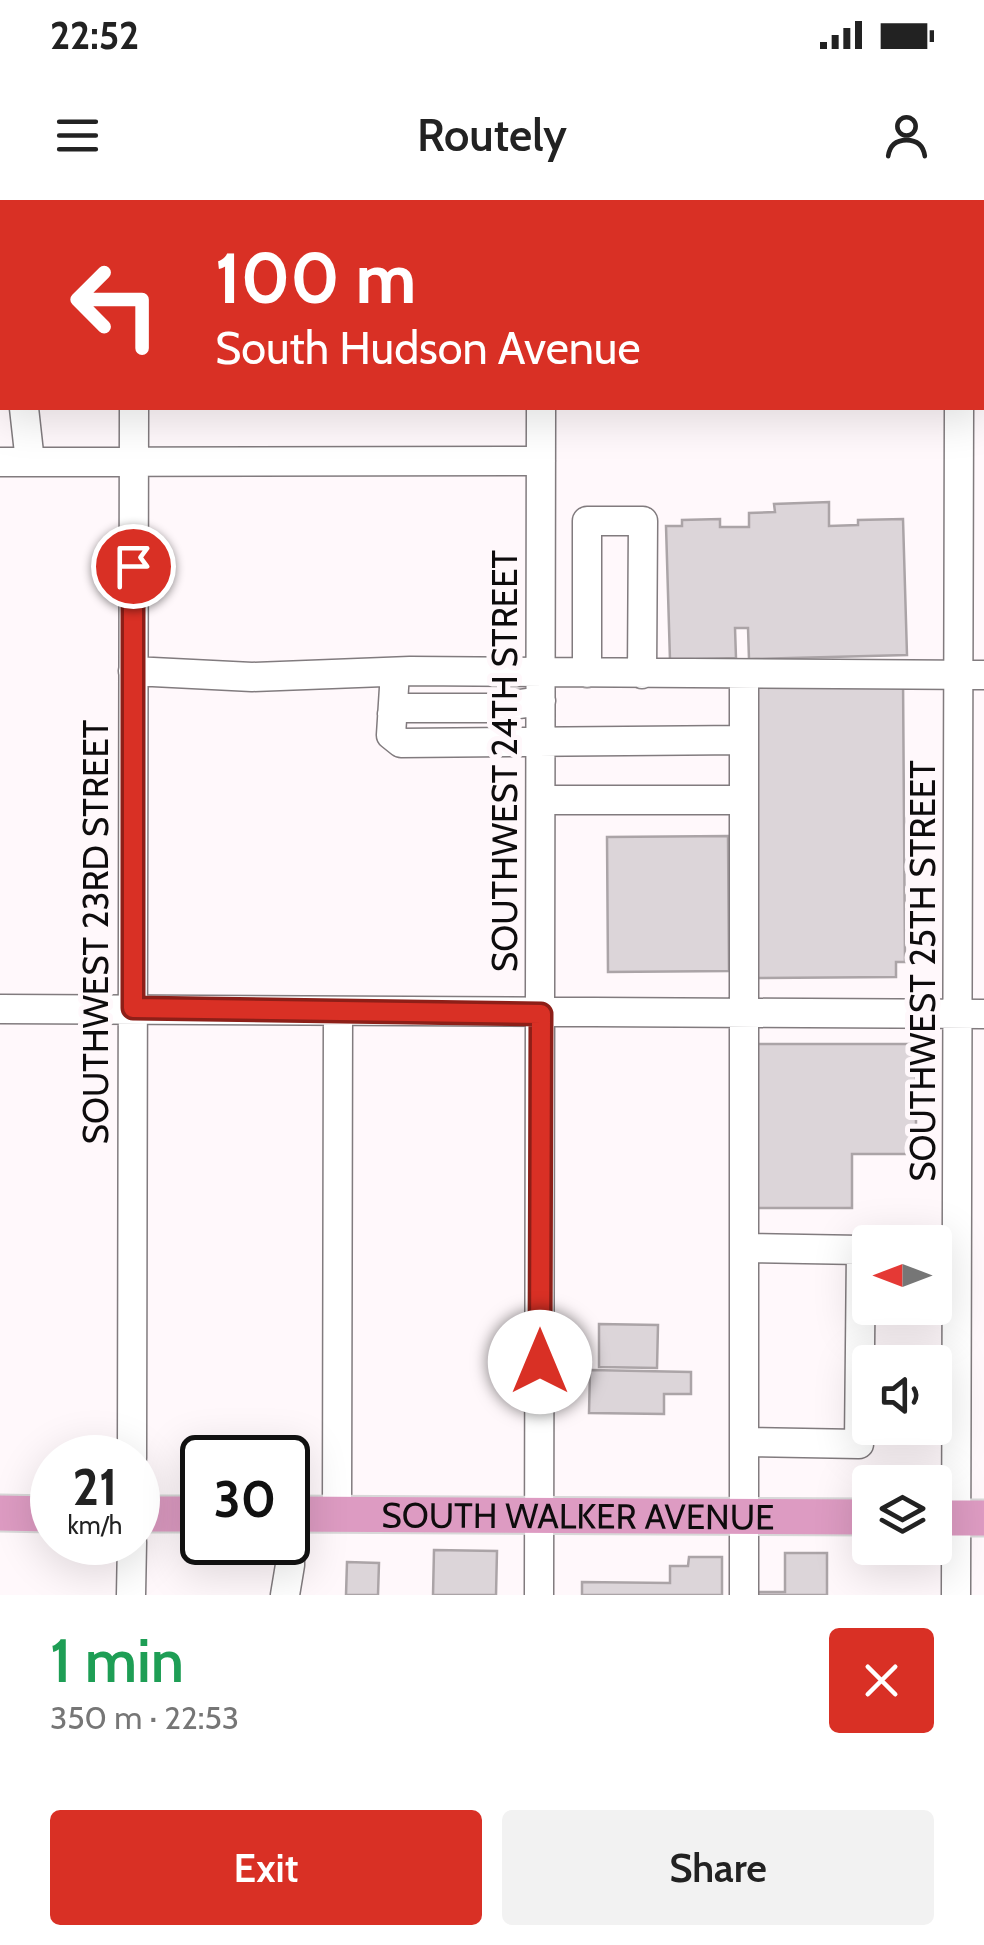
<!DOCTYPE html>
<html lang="en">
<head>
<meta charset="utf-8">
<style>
	:root { --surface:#fff; --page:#f2f2f2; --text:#222; --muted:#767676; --accent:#d93025 }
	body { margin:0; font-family:Cabin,sans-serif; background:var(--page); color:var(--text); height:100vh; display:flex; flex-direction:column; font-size:38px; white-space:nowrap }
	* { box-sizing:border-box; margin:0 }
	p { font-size:32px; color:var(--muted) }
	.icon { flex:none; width:55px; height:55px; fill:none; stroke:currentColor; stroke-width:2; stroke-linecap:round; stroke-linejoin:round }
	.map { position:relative; height:1395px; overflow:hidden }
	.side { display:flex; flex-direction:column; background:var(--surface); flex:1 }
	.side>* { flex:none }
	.banner { position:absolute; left:0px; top:0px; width:985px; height:210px; box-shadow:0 10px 40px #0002; background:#d93025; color:#fff; overflow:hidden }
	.needle { width:65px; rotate:270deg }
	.buttons { position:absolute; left:852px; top:1025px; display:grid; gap:20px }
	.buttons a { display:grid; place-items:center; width:100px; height:100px; border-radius:10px; background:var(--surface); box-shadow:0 10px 40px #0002; font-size:50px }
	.speed { position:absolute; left:30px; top:1235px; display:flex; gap:20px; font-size:50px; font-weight:700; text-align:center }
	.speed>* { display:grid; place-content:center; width:130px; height:130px; border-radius:50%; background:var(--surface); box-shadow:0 10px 40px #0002; line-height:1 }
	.speed small { font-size:25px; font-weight:400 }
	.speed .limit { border:5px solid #111; border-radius:15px; background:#fff; color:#111 }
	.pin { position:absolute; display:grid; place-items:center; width:85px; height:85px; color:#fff; margin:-42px; border:5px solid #fff; border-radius:50%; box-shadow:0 2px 10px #0007 }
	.me { position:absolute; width:110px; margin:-55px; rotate:0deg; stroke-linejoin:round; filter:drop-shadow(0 0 8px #0008) }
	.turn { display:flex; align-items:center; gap:35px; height:210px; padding:0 50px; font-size:45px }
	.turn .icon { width:130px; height:130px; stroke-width:2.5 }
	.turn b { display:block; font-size:70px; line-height:85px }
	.round { display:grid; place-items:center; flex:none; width:105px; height:105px; border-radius:10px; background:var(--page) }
	.overview { display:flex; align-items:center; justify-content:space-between; height:170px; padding:0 50px }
	h1 { font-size:60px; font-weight:600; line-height:75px; color:#1e9e55 }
	.action { display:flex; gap:20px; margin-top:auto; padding:20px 50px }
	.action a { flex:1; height:115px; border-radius:10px; background:var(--accent); color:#fff; font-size:40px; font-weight:600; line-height:115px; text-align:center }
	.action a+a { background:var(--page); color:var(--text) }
	.status { display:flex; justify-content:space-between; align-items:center; height:70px; padding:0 50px; background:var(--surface); direction:ltr }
	.status svg { height:28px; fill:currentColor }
	header { display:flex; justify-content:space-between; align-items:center; height:130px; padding:0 50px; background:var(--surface); font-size:45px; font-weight:600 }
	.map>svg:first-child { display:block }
	.building { fill:#dcd5d9; stroke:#aba4a7; stroke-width:2.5 }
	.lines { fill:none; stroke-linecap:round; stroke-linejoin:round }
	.minor-casing { stroke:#817b7e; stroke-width:31 }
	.major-casing { stroke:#d8d8d8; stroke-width:39 }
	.minor { stroke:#fff; stroke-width:28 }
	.major { stroke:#dd9bc2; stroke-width:35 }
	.route-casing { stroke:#8d1f18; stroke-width:25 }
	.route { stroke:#d93025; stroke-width:18 }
	.labels { text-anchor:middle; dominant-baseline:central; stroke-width:10; stroke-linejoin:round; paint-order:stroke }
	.street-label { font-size:35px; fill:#0e0c0d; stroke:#fff8fb }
</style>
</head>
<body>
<div class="status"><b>22:52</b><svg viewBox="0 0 49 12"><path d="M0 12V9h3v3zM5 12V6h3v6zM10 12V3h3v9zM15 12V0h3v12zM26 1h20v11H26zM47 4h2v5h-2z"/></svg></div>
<header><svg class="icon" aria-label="menu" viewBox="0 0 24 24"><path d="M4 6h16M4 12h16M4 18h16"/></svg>Routely<svg class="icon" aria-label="person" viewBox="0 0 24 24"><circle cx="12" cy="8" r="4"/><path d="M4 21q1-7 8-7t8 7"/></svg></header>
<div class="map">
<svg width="984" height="1395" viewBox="0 0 984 1395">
	<rect width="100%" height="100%" fill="#fff8fb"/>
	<!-- building -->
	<path class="building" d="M 755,0 L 904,0 L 755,2 Z
		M 829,302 L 829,326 L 858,325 L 858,320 L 903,319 L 907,455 L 749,459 L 748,428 L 735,428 L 736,458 L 670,460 L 666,326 L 682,326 L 682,320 L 720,319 L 720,327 L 749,327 L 749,313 L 775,312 L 774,304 Z
		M 903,477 L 905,762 L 896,762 L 896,777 L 755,778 L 753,478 Z
		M 728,636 L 729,771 L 608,772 L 607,637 Z
		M 751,844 L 916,844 L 916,954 L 852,954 L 852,1008 L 751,1008 Z
		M 599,1124 L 658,1125 L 657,1168 L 599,1167 Z
		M 590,1170 L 691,1172 L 691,1194 L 664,1194 L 664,1214 L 589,1213 Z
		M 434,1350 L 497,1351 L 496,1395 L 433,1395 Z
		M 785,1353 L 827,1353 L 827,1395 L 754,1395 L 754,1392 L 785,1392 Z
		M 689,1357 L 722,1357 L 722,1395 L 582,1395 L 582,1382 L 670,1383 L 670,1366 L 688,1366 Z
		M 347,1362 L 379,1363 L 378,1395 L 346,1395 Z"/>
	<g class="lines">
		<defs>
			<path id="minor" d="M 337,0 L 337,2
				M 542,0 L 542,2
				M 134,2 L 134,0
				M 960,2 L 960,0
				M 982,45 L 984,45
				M 24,208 L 30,262
				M 0,262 L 541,261
				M 133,471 L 252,477 L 410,471 L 984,475
				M 395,472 L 391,535 L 401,543 L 744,540
				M 587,473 L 587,321 L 643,321 L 642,474
				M 744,475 L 744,1395
				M 392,514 L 401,508 L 492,508 L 541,501
				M 541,600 L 744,600
				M 0,809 L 984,814
				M 744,1048 L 861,1050 L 859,1244 L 745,1242
				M 132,1258 L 134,208
				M 337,1314 L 338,811
				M 131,1395 L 132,1342
				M 285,1395 L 290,1365 L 290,1314
				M 539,1395 L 541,208
				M 956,1395 L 959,208"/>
			<g id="major">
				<path d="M 0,1313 L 52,1314"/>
				<path d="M 138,1314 L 202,1314"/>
				<path id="s1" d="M 288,1314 L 870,1317"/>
				<path d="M 935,1318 L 984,1318"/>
			</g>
		</defs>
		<!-- minor casing -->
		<use href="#minor" class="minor-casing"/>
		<!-- major casing -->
		<use href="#major" class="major-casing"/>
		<!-- minor -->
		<use href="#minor" class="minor"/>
		<!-- major -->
		<use href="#major" class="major"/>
	</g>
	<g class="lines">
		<defs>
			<path id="route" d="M 133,366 L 133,808 L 541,814 L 540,1162"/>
		</defs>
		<!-- route casing -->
		<use href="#route" class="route-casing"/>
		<!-- route -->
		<use href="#route" class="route"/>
	</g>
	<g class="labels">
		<!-- street labels -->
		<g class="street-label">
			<text transform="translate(504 561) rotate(-90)">SOUTHWEST 24TH STREET</text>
			<text transform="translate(95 732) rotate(-90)">SOUTHWEST 23RD STREET</text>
			<text transform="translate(922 771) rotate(-90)">SOUTHWEST 25TH STREET</text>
			<text stroke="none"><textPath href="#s1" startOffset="290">SOUTH WALKER AVENUE</textPath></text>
		</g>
	</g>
</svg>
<div class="buttons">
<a><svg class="needle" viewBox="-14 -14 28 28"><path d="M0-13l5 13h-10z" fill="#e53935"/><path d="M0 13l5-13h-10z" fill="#767676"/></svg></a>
<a><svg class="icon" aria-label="sound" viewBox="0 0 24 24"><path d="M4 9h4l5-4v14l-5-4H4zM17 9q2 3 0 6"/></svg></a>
<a><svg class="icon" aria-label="layers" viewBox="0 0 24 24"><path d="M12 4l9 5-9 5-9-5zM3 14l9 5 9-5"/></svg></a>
</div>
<div class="speed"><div>21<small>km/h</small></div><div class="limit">30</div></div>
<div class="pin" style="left:133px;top:366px;background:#d93025"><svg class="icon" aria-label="arrive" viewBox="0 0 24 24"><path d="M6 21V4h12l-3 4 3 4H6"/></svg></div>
<svg class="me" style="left:540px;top:1162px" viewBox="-20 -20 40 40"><circle r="19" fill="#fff"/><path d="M0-13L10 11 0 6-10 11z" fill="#d93025"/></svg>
<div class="banner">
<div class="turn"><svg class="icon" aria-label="left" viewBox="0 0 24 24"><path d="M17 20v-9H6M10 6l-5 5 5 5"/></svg><div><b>100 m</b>South Hudson Avenue</div></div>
</div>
</div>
<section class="side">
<div class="overview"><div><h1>1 min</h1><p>350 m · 22:53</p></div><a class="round" style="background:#d93025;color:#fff"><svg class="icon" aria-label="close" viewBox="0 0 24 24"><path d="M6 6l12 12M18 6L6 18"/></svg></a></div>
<div class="action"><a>Exit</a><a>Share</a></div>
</section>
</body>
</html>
